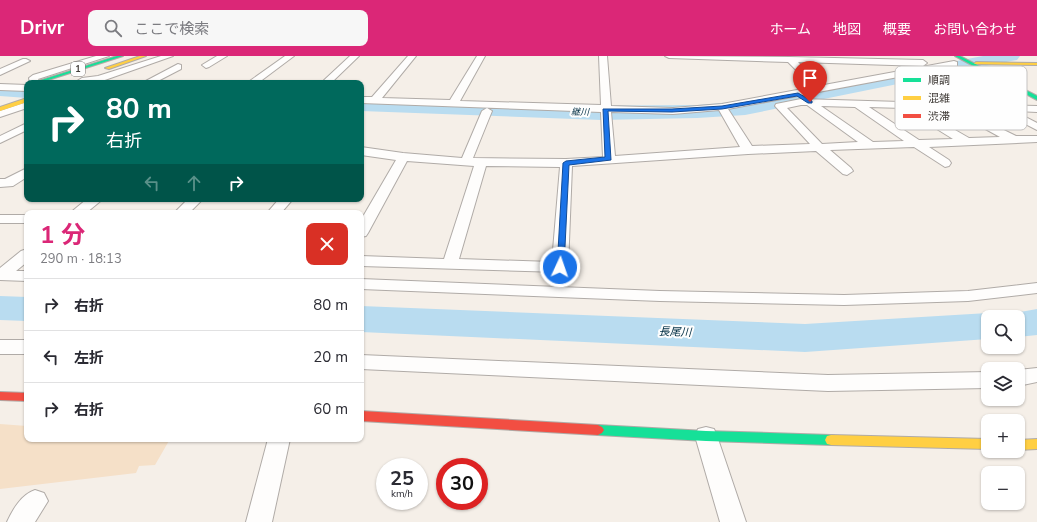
<!DOCTYPE html>
<html lang="ja">
<head>
<meta charset="utf-8">
<style>
	:root { --surface:#fff; --page:#f7f7f7; --text:#2b2b33; --muted:#7c7c81; --line:#e1e1e2; --accent:#db2777 }
	body { margin:0; font-family:"Nunito Sans","Noto Sans JP",sans-serif; background:var(--page); color:var(--text); height:100vh; display:flex; flex-direction:column; font-size:15px; white-space:nowrap }
	* { box-sizing:border-box; margin:0 }
	p { font-size:13px; color:var(--muted) }
	.icon { flex:none; width:22px; height:22px; fill:none; stroke:currentColor; stroke-width:2; stroke-linecap:round; stroke-linejoin:round }
	.map { position:relative; flex:1; overflow:hidden }
	.details { position:absolute; left:24px; top:154px; width:340px; height:232px; display:flex; flex-direction:column; background:var(--surface); border-radius:8px; box-shadow:0 1px 3px #0004 }
	.details>* { flex:none }
	.top-card { position:absolute; left:24px; top:24px; width:340px; height:122px; border-radius:8px; box-shadow:0 1px 3px #0004; background:#00695c; color:#fff; overflow:hidden }
	.tools { position:absolute; left:981px; top:254px; display:grid; gap:8px }
	.tools a { display:grid; place-items:center; width:44px; height:44px; border-radius:8px; background:var(--surface); box-shadow:0 1px 3px #0004; font-size:20px }
	.speed { position:absolute; left:376px; top:402px; display:flex; gap:8px; font-size:20px; font-weight:700; text-align:center }
	.speed>* { display:grid; place-content:center; width:52px; height:52px; border-radius:50%; background:var(--surface); box-shadow:0 1px 3px #0004; line-height:1 }
	.speed small { font-size:10px; font-weight:400 }
	.speed .limit { border:6px solid #d22; background:#fff; color:#111 }
	.pin { position:absolute; display:grid; place-items:center; width:34px; height:34px; color:#fff; margin:-41px -17px; border-radius:50% 50% 50% 0; rotate:-45deg; box-shadow:0 0 4px #0007 }
	.pin .icon { rotate:45deg }
	.me { position:absolute; width:44px; margin:-22px; rotate:3deg; stroke-linejoin:round; filter:drop-shadow(0 0 3px #0008) }
	.turn { display:flex; align-items:center; gap:14px; height:84px; padding:0 16px; font-size:18px }
	.turn .icon { width:52px; height:52px; stroke-width:2.5 }
	.turn b { display:block; font-size:28px; line-height:34px }
	.lanes { display:flex; align-items:center; height:38px; padding:0 16px; background:#0003; justify-content:center; gap:20px; direction:ltr }
	.lanes .off { opacity:.35 }
	.round { display:grid; place-items:center; flex:none; width:42px; height:42px; border-radius:8px; background:var(--page) }
	.head { display:flex; align-items:center; justify-content:space-between; height:68px; padding:0 16px }
	h1 { font-size:24px; font-weight:700; line-height:30px; color:var(--accent) }
	ul { padding:0; list-style:none }
	li { display:flex; align-items:center; gap:12px; height:52px; padding:0 16px; border-top:1px solid var(--line) }
	li div { flex:1 }
	li b { display:block; font-size:15px }
	li em { font-style:normal }
	header { display:flex; align-items:center; gap:24px; box-sizing:border-box; height:56px; padding:0 20px; background:var(--accent); color:#fff }
	header strong { font-size:19px }
	nav { display:flex; gap:22px; margin-inline-start:auto; font-size:14px }
	.search { width:280px; height:36px; background:var(--page); display:flex; align-items:center; gap:10px; box-sizing:border-box; padding:0 14px; border-radius:8px; color:var(--muted); font-size:15px }
	.map>svg:first-child { display:block }
	.green { fill:#f5e0c8 }
	.lines { fill:none; stroke-linecap:round; stroke-linejoin:round }
	.river { fill:#b9dcf0; fill-rule:evenodd }
	.street-casing { stroke:#b0aba7; stroke-width:2 }
	.fast-casing { stroke:#b0aba7; stroke-width:2 }
	.slow-casing { stroke:#b0aba7; stroke-width:2 }
	.jam-casing { stroke:#b0aba7; stroke-width:2 }
	.street { fill:#fefdfc; fill-rule:evenodd }
	.fast { fill:#16e098; fill-rule:evenodd }
	.slow { fill:#ffcf43; fill-rule:evenodd }
	.jam { fill:#f24e42; fill-rule:evenodd }
	.route { fill:#1a73e8; stroke:#114b97 }
	.labels { text-anchor:middle; dominant-baseline:central; stroke-width:4; stroke-linejoin:round; paint-order:stroke }
	.shield { fill:#fefefe; stroke:#787572; stroke-width:1 }
	.shield-label { font-size:9px; font-weight:bold; fill:#3f3a36 }
	.far-water-label { font-size:9px; font-style:italic; fill:#012e43; stroke:#fefefe }
	.water-label { font-size:11px; font-style:italic; fill:#012e43; stroke:#fefefe }
	.key { fill:#fefefe; stroke:#c5c3c2; stroke-width:1 }
	.key-label { font-size:11px; fill:#3f3a36 }
</style>
</head>
<body>
<header>
<strong>Drivr</strong>
<div class="search"><svg class="icon" aria-label="search" viewBox="0 0 24 24"><circle cx="10" cy="10" r="6"/><path d="M15 15l6 6"/></svg>ここで検索</div>
<nav><a>ホーム</a><a>地図</a><a>概要</a><a>お問い合わせ</a></nav>
</header>
<div class="map">
<svg width="1037" height="466" viewBox="0 0 1037 466">
	<rect width="100%" height="100%" fill="#f5efe8"/>
	<!-- green -->
	<path class="green" d="M 0,368 L 27,370 L 27,383 L 170,383 L 155,409 L 139,410 L 136,417 L 0,433 Z"/>
	<g class="lines">
		<!-- river -->
		<path class="river" d="M 983,0 L 1020,0 L 1017,4 L 1011,5 L 745,59 L 697,62 L 601,64 L 361,55 L 361,41 L 553,50 L 697,49 L 745,45 Z
			M 0,28 L 27,30 L 27,42 L 0,40 Z
			M 0,240 L 27,241 L 27,265 L 0,264 Z
			M 361,250 L 805,268 L 988,257 L 1002,261 L 1004,259 L 1037,253 L 1037,279 L 1018,281 L 1018,261 L 988,261 L 988,283 L 805,296 L 361,276 Z"/>
		<defs>
			<path id="street" d="M 96,0 L 109,0 L 38,23 L 40,27 L 30,27 L 29,22 L 33,19 Z
				M 161,0 L 173,0 L 102,25 L 79,27 L 77,25 L 82,22 L 98,20 Z
				M 217,0 L 227,0 L 209,11 L 206,12 L 202,9 Z
				M 285,0 L 294,0 L 258,27 L 247,27 Z
				M 350,0 L 359,0 L 331,27 L 321,27 Z
				M 408,0 L 416,0 L 382,42 L 450,44 L 477,0 L 485,0 L 460,45 L 601,49 L 599,0 L 607,0 L 611,50 L 673,52 L 722,48 L 813,31 L 788,6 L 669,2 L 665,0 L 790,1 L 923,4 L 927,7 L 923,10 L 798,6 L 817,26 L 824,29 L 954,5 L 957,6 L 957,10 L 728,53 L 752,90 L 810,88 L 775,50 L 776,48 L 801,43 L 1037,50 L 1037,56 L 1014,55 L 1037,67 L 1037,74 L 1000,55 L 963,54 L 1016,80 L 1037,80 L 1037,86 L 929,91 L 949,104 L 951,107 L 949,110 L 945,111 L 914,91 L 830,94 L 851,112 L 853,115 L 847,119 L 843,118 L 816,95 L 748,98 L 572,110 L 568,211 L 566,214 L 560,216 L 361,210 L 361,200 L 444,203 L 474,110 L 407,105 L 368,177 L 366,180 L 361,181 L 361,164 L 396,104 L 361,99 L 361,91 L 403,97 L 462,102 L 482,55 L 487,52 L 492,55 L 473,102 L 566,103 L 603,101 L 601,56 L 361,47 L 361,41 L 372,41 ZM 801,49 L 807,49 L 858,86 L 822,88 L 787,52 ZM 821,50 L 855,51 L 904,85 L 873,86 ZM 869,51 L 903,52 L 953,83 L 919,84 ZM 917,52 L 949,53 L 1000,81 L 969,82 ZM 719,54 L 740,91 L 615,100 L 611,56 L 673,58 ZM 486,110 L 560,111 L 552,206 L 459,203 Z
				M 23,3 L 26,3 L 30,5 L 0,19 L 0,13 Z
				M 178,8 L 181,9 L 181,13 L 154,27 L 142,27 Z
				M 0,28 L 27,29 L 27,35 L 0,34 Z
				M 27,46 L 27,52 L 0,61 L 0,55 Z
				M 27,67 L 27,74 L 0,87 L 0,80 Z
				M 27,112 L 27,121 L 13,130 L 0,131 L 0,123 L 5,123 Z
				M 87,143 L 103,143 L 86,157 L 70,157 Z
				M 188,143 L 203,143 L 189,157 L 174,157 Z
				M 279,143 L 293,143 L 281,157 L 267,157 Z
				M 0,159 L 27,159 L 27,167 L 0,167 Z
				M 27,193 L 27,206 L 16,215 L 27,215 L 27,225 L 0,224 L 0,212 L 21,195 Z
				M 361,223 L 660,235 L 844,239 L 968,235 L 1037,227 L 1037,237 L 968,245 L 844,249 L 660,245 L 361,233 Z
				M 0,284 L 27,284 L 27,298 L 0,298 Z
				M 361,299 L 828,319 L 988,316 L 988,332 L 828,335 L 361,313 Z
				M 1037,312 L 1037,326 L 1018,330 L 1018,314 Z
				M 706,371 L 714,373 L 717,380 L 746,466 L 720,466 L 695,380 L 698,373 Z
				M 268,383 L 290,383 L 272,466 L 246,466 Z
				M 35,434 L 44,437 L 48,445 L 35,466 L 7,466 C 13,453 21,439 35,434 Z"/>
			<path id="fast" d="M 117,0 L 123,0 L 39,27 L 32,27 Z
				M 955,0 L 960,0 L 1037,40 L 1037,44 Z
				M 598,369 L 706,375 L 831,379 L 835,380 L 837,384 L 835,388 L 831,389 L 706,385 L 598,379 L 594,377 L 592,374 L 594,371 Z"/>
			<path id="slow" d="M 140,0 L 146,0 L 109,13 L 105,12 Z
				M 976,6 L 1037,7 L 1037,9 L 974,8 Z
				M 27,42 L 27,46 L 0,55 L 0,51 Z
				M 831,379 L 988,383 L 988,393 L 831,389 L 827,388 L 825,384 L 827,380 Z
				M 1037,383 L 1037,393 L 1018,394 L 1018,384 Z"/>
			<path id="jam" d="M 0,336 L 27,337 L 27,345 L 0,344 Z
				M 361,355 L 598,369 L 602,371 L 604,374 L 602,377 L 598,379 L 361,365 Z"/>
		</defs>
		<!-- street casing -->
		<use href="#street" class="street-casing"/>
		<!-- fast casing -->
		<use href="#fast" class="fast-casing"/>
		<!-- slow casing -->
		<use href="#slow" class="slow-casing"/>
		<!-- jam casing -->
		<use href="#jam" class="jam-casing"/>
		<!-- street -->
		<use href="#street" class="street"/>
		<!-- fast -->
		<use href="#fast" class="fast"/>
		<!-- slow -->
		<use href="#slow" class="slow"/>
		<!-- jam -->
		<use href="#jam" class="jam"/>
	</g>
	<!-- route -->
	<path class="route" d="M 798,37 L 812,45 L 812,47 L 808,47 L 797,40 L 722,53 L 672,56 L 608,55 L 611,104 L 569,109 L 564,211 L 563,213 L 557,213 L 563,107 L 566,105 L 605,101 L 603,53 L 672,53 L 722,50 Z"/>
	<g class="labels">
		<!-- shield labels -->
		<rect class="shield" x="71" y="6" width="14" height="14" rx="3"/>
		<g class="shield-label">
			<text x="78" y="13">1</text>
		</g>
		<!-- far-water labels -->
		<g class="far-water-label">
			<text transform="translate(580 56) rotate(1)">継川</text>
		</g>
		<!-- water labels -->
		<g class="water-label">
			<text transform="translate(675 276) rotate(2)">長尾川</text>
		</g>
	</g>
	<!-- legend -->
	<rect x="895" y="10" width="132" height="64" rx="6" class="key"/>
	<rect x="903" y="22" width="18" height="4" fill="#16e098"/>
	<rect x="903" y="40" width="18" height="4" fill="#ffcf43"/>
	<rect x="903" y="58" width="18" height="4" fill="#f24e42"/>
	<g class="key-label">
		<text x="928" y="28">順調</text>
		<text x="928" y="46">混雑</text>
		<text x="928" y="64">渋滞</text>
	</g>
</svg>
<div class="tools">
<a><svg class="icon" aria-label="search" viewBox="0 0 24 24"><circle cx="10" cy="10" r="6"/><path d="M15 15l6 6"/></svg></a>
<a><svg class="icon" aria-label="layers" viewBox="0 0 24 24"><path d="M12 4l9 5-9 5-9-5zM3 14l9 5 9-5"/></svg></a>
<a>+</a>
<a>−</a>
</div>
<div class="speed"><div>25<small>km/h</small></div><div class="limit">30</div></div>
<div class="pin" style="left:810px;top:46px;background:#d93025"><svg class="icon" aria-label="arrive" viewBox="0 0 24 24"><path d="M6 21V4h12l-3 4 3 4H6"/></svg></div>
<svg class="me" style="left:560px;top:211px" viewBox="-20 -20 40 40"><circle r="17" fill="#1a73e8" stroke="#fff" stroke-width="3"/><path d="M0-11L8 9 0 5-8 9z" fill="#fff"/></svg>
<div class="top-card">
<div class="turn"><svg class="icon" aria-label="right" viewBox="0 0 24 24"><path d="M7 20v-9h11M14 6l5 5-5 5"/></svg><div><b>80 m</b>右折</div></div>
<div class="lanes"><svg class="icon off" aria-label="left" viewBox="0 0 24 24"><path d="M17 20v-9H6M10 6l-5 5 5 5"/></svg><svg class="icon off" aria-label="ahead" viewBox="0 0 24 24"><path d="M12 20V5M6 11l6-6 6 6"/></svg><svg class="icon" aria-label="right" viewBox="0 0 24 24"><path d="M7 20v-9h11M14 6l5 5-5 5"/></svg></div>
</div>
<section class="details">
<div class="head"><div><h1>1 分</h1><p>290 m · 18:13</p></div><a class="round" style="background:#d93025;color:#fff"><svg class="icon" aria-label="close" viewBox="0 0 24 24"><path d="M6 6l12 12M18 6L6 18"/></svg></a></div>
<ul>
<li><svg class="icon" aria-label="right" viewBox="0 0 24 24"><path d="M7 20v-9h11M14 6l5 5-5 5"/></svg><div><b>右折</b></div><em>80 m</em></li>
<li><svg class="icon" aria-label="left" viewBox="0 0 24 24"><path d="M17 20v-9H6M10 6l-5 5 5 5"/></svg><div><b>左折</b></div><em>20 m</em></li>
<li><svg class="icon" aria-label="right" viewBox="0 0 24 24"><path d="M7 20v-9h11M14 6l5 5-5 5"/></svg><div><b>右折</b></div><em>60 m</em></li>
</ul>
</section>
</div>
</body>
</html>
